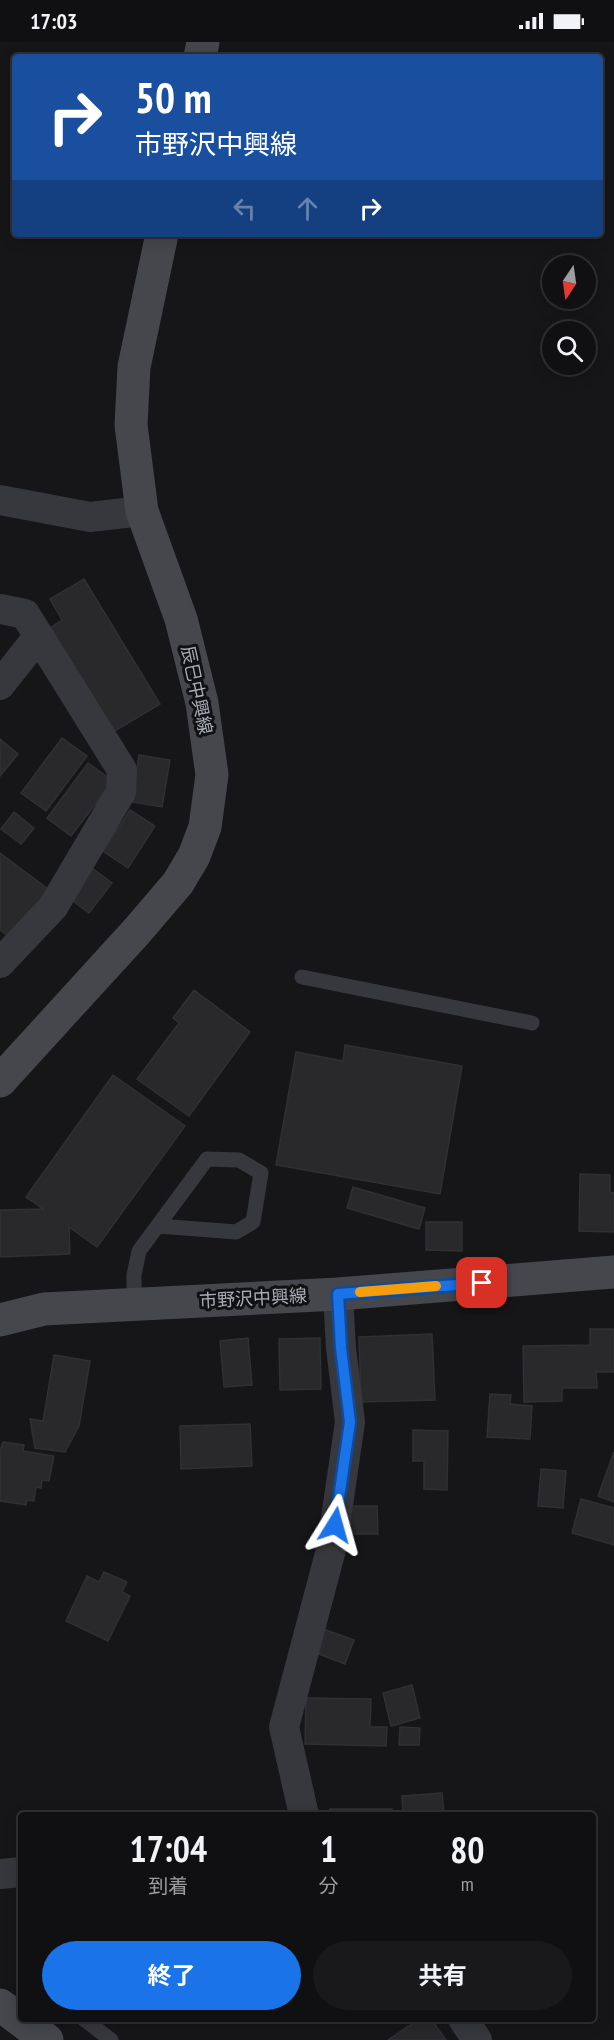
<!DOCTYPE html>
<html lang="ja">
<head>
<meta charset="utf-8">
<style>
	:root { --surface:#101012; --page:#19191b; --text:#f1f3f6; --muted:#9c9d9f; --line:#303032; --accent:#1a73e8 }
	body { margin:0; font-family:"PT Sans Narrow","Noto Sans JP",sans-serif; background:var(--page); color:var(--text); height:100vh; display:flex; flex-direction:column; font-size:22px; white-space:nowrap }
	* { box-sizing:border-box; margin:0 }
	p { font-size:20px; color:var(--muted) }
	.icon { flex:none; width:33px; height:33px; fill:none; stroke:currentColor; stroke-width:2; stroke-linecap:round; stroke-linejoin:round }
	.map { position:relative; flex:1; overflow:hidden }
	.side { position:absolute; left:18px; top:1770px; width:578px; height:210px; display:flex; flex-direction:column; background:var(--surface); border-radius:6px; box-shadow:0 3px 15px #0003,0 0 0 2px var(--line) }
	.side>* { flex:none }
	.banner { position:absolute; left:12px; top:12px; width:591px; height:183px; border-radius:6px; box-shadow:0 3px 15px #0003,0 0 0 2px var(--line); background:#1a4fa0; color:#fff; overflow:hidden }
	.needle { width:39px; rotate:193deg }
	.tools { position:absolute; left:542px; top:213px; display:grid; gap:12px }
	.tools a { display:grid; place-items:center; width:54px; height:54px; border-radius:50%; background:var(--surface); box-shadow:0 3px 15px #0003,0 0 0 2px var(--line); font-size:30px }
	.pin { position:absolute; display:grid; place-items:center; width:51px; height:51px; color:#fff; margin:-26px; border-radius:12px; box-shadow:0 3px 9px #0006 }
	.me { position:absolute; width:66px; margin:-33px; rotate:8deg; stroke-linejoin:round; filter:drop-shadow(0 0 4px #0008) }
	.turn { display:flex; align-items:center; gap:21px; height:126px; padding:0 24px; font-size:27px }
	.turn .icon { width:78px; height:78px; stroke-width:2.5 }
	.turn b { display:block; font-size:42px; line-height:51px }
	.lanes { display:flex; align-items:center; height:57px; padding:0 24px; background:#0003; justify-content:center; gap:30px; direction:ltr }
	.lanes .off { opacity:.35 }
	.eta { display:flex; justify-content:space-evenly; align-items:center; height:102px; text-align:center }
	.eta b { font-size:36px; font-weight:700; line-height:42px }
	.action { display:flex; gap:12px; margin-top:auto; padding:12px 24px }
	.action a { flex:1; height:69px; border-radius:36px; background:var(--accent); color:#fff; font-size:24px; font-weight:700; line-height:69px; text-align:center }
	.action a+a { background:var(--page); color:var(--text) }
	.status { display:flex; justify-content:space-between; align-items:center; height:42px; padding:0 30px; background:var(--surface); direction:ltr }
	.status svg { height:16px; fill:currentColor }
	.map>svg:first-child { display:block }
	.building { fill:#29292c; stroke:#303034; stroke-width:1.5 }
	.lines { fill:none; stroke-linecap:round; stroke-linejoin:round }
	.lane { stroke:#37383d; stroke-width:15 }
	.street { stroke:#37383d; stroke-width:30 }
	.secondary { stroke:#45474d; stroke-width:33 }
	.route-casing { stroke:#114b97; stroke-width:15 }
	.route { stroke:#1a73e8; stroke-width:10 }
	.slow { stroke:#f59e0b; stroke-width:10 }
	.labels { text-anchor:middle; dominant-baseline:central; stroke-width:6; stroke-linejoin:round; paint-order:stroke }
	.street-label { font-size:18px; fill:#a8adb8; stroke:#111113 }
</style>
</head>
<body>
<div class="status"><b>17:03</b><svg viewBox="0 0 49 12"><path d="M0 12V9h3v3zM5 12V6h3v6zM10 12V3h3v9zM15 12V0h3v12zM26 1h20v11H26zM47 4h2v5h-2z"/></svg></div>
<div class="map">
<svg width="614" height="1998" viewBox="0 0 614 1998">
	<rect width="100%" height="100%" fill="#161618"/>
	<!-- building -->
	<path class="building" d="M 84,537 L 160,662 L 113,690 L 50,586 L 62,578 L 50,557 Z
		M 62,696 L 87,714 L 46,769 L 21,751 Z
		M 0,697 L 18,712 L 0,734 Z
		M 139,713 L 170,718 L 162,765 L 132,760 Z
		M 88,721 L 113,739 L 71,794 L 47,776 Z
		M 130,768 L 155,784 L 128,826 L 103,809 Z
		M 14,770 L 34,786 L 21,802 L 1,787 Z
		M 0,811 L 52,850 L 15,899 L 0,888 Z
		M 92,826 L 112,841 L 89,871 L 69,856 Z
		M 194,948 L 250,990 L 189,1074 L 137,1037 L 179,981 L 173,976 Z
		M 345,1003 L 462,1024 L 440,1152 L 276,1123 L 296,1010 L 343,1019 Z
		M 113,1033 L 185,1084 L 97,1205 L 69,1185 L 70,1212 L 0,1215 L 0,1168 L 43,1167 L 26,1155 Z
		M 580,1132 L 610,1133 L 610,1150 L 614,1151 L 614,1190 L 579,1189 Z
		M 353,1145 L 425,1166 L 419,1187 L 347,1166 Z
		M 426,1180 L 462,1180 L 462,1209 L 426,1208 Z
		M 590,1287 L 614,1287 L 614,1330 L 596,1330 L 597,1346 L 562,1346 L 562,1359 L 524,1360 L 523,1304 L 590,1303 Z
		M 432,1292 L 435,1358 L 361,1360 L 359,1295 Z
		M 248,1296 L 252,1343 L 224,1345 L 220,1299 Z
		M 320,1296 L 321,1347 L 280,1348 L 279,1297 Z
		M 54,1313 L 90,1319 L 79,1384 L 65,1410 L 35,1406 L 30,1377 L 43,1379 Z
		M 490,1352 L 511,1353 L 510,1362 L 532,1364 L 530,1397 L 487,1395 Z
		M 250,1382 L 252,1424 L 181,1427 L 180,1384 Z
		M 413,1388 L 448,1389 L 447,1448 L 424,1447 L 424,1419 L 413,1419 Z
		M 3,1400 L 24,1403 L 23,1409 L 54,1414 L 49,1439 L 42,1438 L 41,1446 L 36,1445 L 34,1459 L 27,1458 L 26,1463 L 0,1459 L 0,1409 Z
		M 614,1410 L 614,1460 L 598,1454 Z
		M 541,1427 L 566,1429 L 563,1466 L 538,1464 Z
		M 581,1457 L 614,1466 L 614,1503 L 572,1491 Z
		M 350,1464 L 377,1464 L 378,1492 L 350,1492 Z
		M 104,1530 L 127,1540 L 122,1550 L 130,1554 L 108,1599 L 66,1579 L 87,1534 L 99,1540 Z
		M 323,1587 L 354,1598 L 345,1622 L 314,1610 Z
		M 412,1643 L 420,1676 L 391,1684 L 383,1651 Z
		M 306,1656 L 371,1657 L 370,1685 L 387,1685 L 386,1704 L 305,1702 Z
		M 400,1685 L 420,1686 L 419,1703 L 399,1703 Z
		M 442,1751 L 444,1773 L 403,1773 L 402,1754 Z
		M 330,1767 L 392,1767 L 392,1773 L 330,1773 Z
		M 419,1977 L 431,1977 L 446,1998 L 388,1998 Z"/>
	<g class="lines">
		<!-- lane -->
		<path class="lane" d="M 302,935 L 532,981
			M 134,1262 L 134,1233 L 139,1209 L 207,1117 L 239,1118 L 261,1131 L 253,1180 L 236,1190 L 158,1184
			M 84,1977 L 111,1998"/>
		<!-- street -->
		<path class="street" d="M 0,458 L 90,475 L 142,469
			M 0,567 L 25,572 L 122,728 L 121,750 L 53,865 L 0,921
			M 0,643 L 38,595
			M 304,1773 L 284,1685 L 332,1504 L 350,1380 L 341,1306 L 338,1252
			M 0,1832 L 21,1830
			M 463,1977 L 477,1998"/>
		<!-- secondary -->
		<path class="secondary" d="M 200,15 L 203,0
			M 0,1039 L 137,889 L 178,841 L 194,814 L 205,785 L 212,733 L 202,661 L 181,577 L 142,469 L 131,383 L 134,325 L 162,192
			M 0,1278 L 44,1267 L 338,1252 L 614,1230
			M 0,1963 L 47,1998"/>
	</g>
	<g class="lines">
		<defs>
			<path id="route" d="M 335,1483 L 350,1380 L 341,1306 L 338,1252 L 482,1241"/>
		</defs>
		<!-- route casing -->
		<use href="#route" class="route-casing"/>
		<!-- route -->
		<use href="#route" class="route"/>
		<!-- slow -->
		<path class="slow" d="M 360,1250 L 436,1244"/>
	</g>
	<g class="labels">
		<!-- street labels -->
		<g class="street-label">
			<text transform="translate(197 648) rotate(78)">辰巳中興線</text>
			<text transform="translate(253 1256) rotate(-3)">市野沢中興線</text>
		</g>
	</g>
</svg>
<div class="tools">
<a><svg class="needle" viewBox="-14 -14 28 28"><path d="M0-13l5 13h-10z" fill="#e53935"/><path d="M0 13l5-13h-10z" fill="#9c9d9f"/></svg></a>
<a><svg class="icon" aria-label="search" viewBox="0 0 24 24"><circle cx="10" cy="10" r="6"/><path d="M15 15l6 6"/></svg></a>
</div>
<div class="pin" style="left:482px;top:1241px;background:#d93025"><svg class="icon" aria-label="arrive" viewBox="0 0 24 24"><path d="M6 21V4h12l-3 4 3 4H6"/></svg></div>
<svg class="me" style="left:335px;top:1483px" viewBox="-20 -20 40 40"><path d="M0-17L14 15 0 8-14 15z" fill="#1a73e8" stroke="#fff" stroke-width="4"/></svg>
<div class="banner">
<div class="turn"><svg class="icon" aria-label="right" viewBox="0 0 24 24"><path d="M7 20v-9h11M14 6l5 5-5 5"/></svg><div><b>50 m</b>市野沢中興線</div></div>
<div class="lanes"><svg class="icon off" aria-label="left" viewBox="0 0 24 24"><path d="M17 20v-9H6M10 6l-5 5 5 5"/></svg><svg class="icon off" aria-label="ahead" viewBox="0 0 24 24"><path d="M12 20V5M6 11l6-6 6 6"/></svg><svg class="icon" aria-label="right" viewBox="0 0 24 24"><path d="M7 20v-9h11M14 6l5 5-5 5"/></svg></div>
</div>
<section class="side">
<div class="eta">
<div><b>17:04</b><p>到着</p></div>
<div><b>1</b><p>分</p></div>
<div><b>80</b><p>m</p></div>
</div>
<div class="action"><a>終了</a><a>共有</a></div>
</section>
</div>
</body>
</html>
